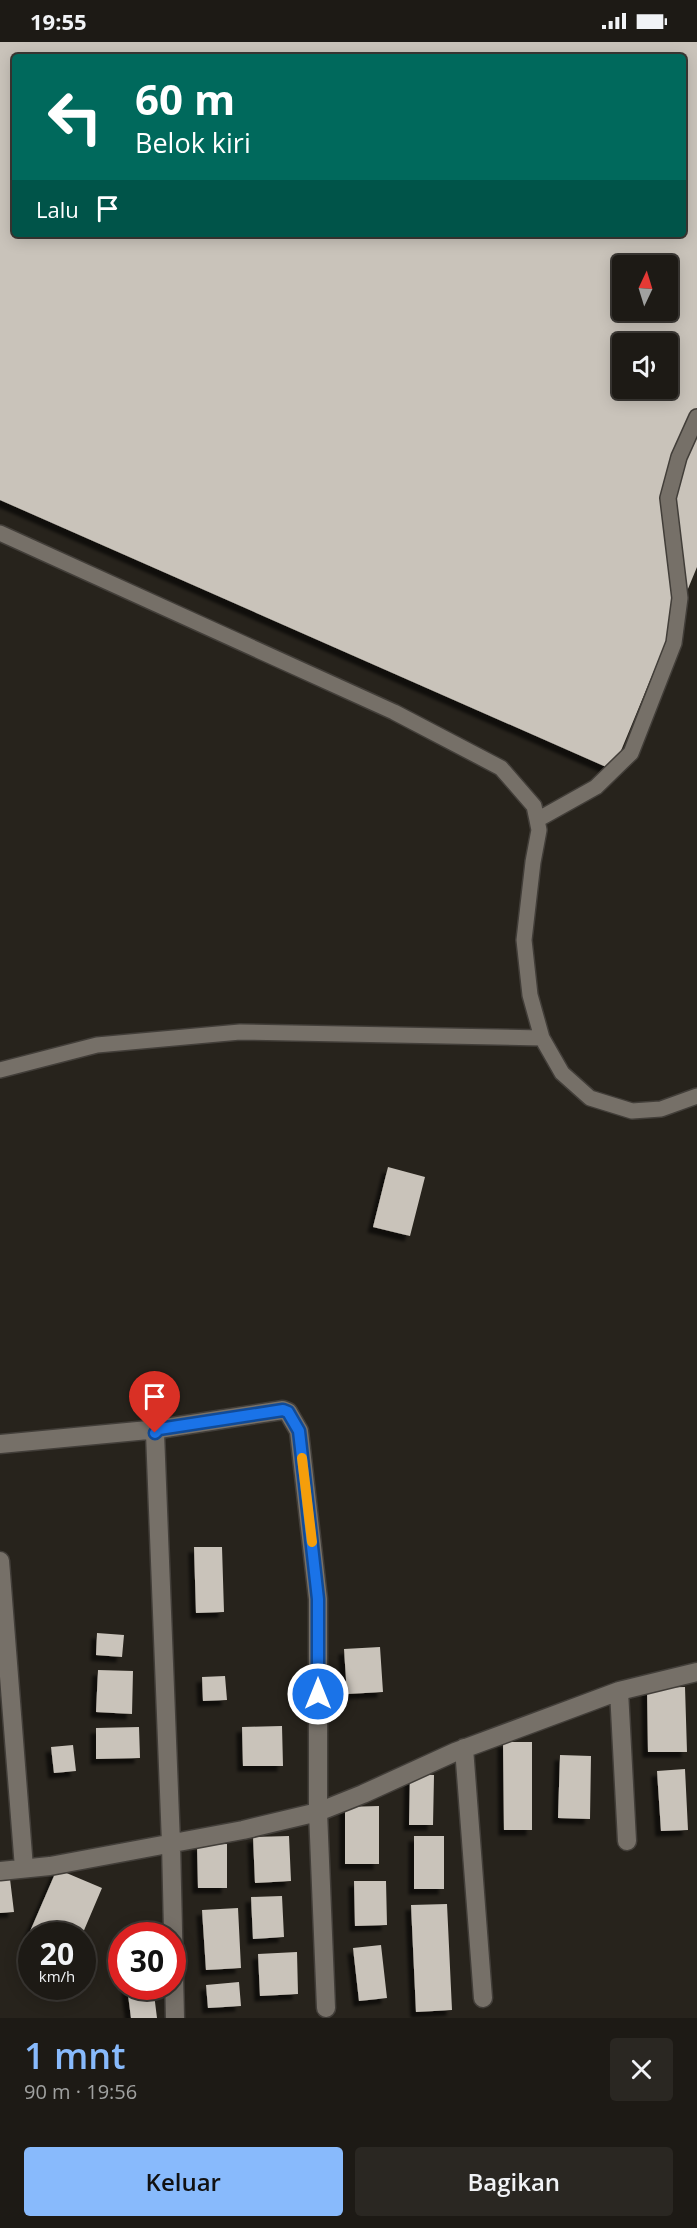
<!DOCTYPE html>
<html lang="id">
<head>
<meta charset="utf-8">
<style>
	:root { --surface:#1d1a15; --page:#2a2722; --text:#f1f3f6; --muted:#a0a1a0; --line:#3b3834; --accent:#88bafc }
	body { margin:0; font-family:"Open Sans",sans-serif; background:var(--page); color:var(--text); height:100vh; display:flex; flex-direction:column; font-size:22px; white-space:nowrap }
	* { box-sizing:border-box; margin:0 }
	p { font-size:20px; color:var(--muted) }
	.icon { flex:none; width:33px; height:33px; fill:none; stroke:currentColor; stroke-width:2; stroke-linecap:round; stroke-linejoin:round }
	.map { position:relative; height:1976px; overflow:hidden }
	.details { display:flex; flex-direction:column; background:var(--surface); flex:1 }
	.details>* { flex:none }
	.top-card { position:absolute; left:12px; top:12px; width:674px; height:183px; border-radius:6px; box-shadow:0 3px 15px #0003,0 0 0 2px var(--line); background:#00695c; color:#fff; overflow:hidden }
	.needle { width:39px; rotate:4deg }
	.fabs { position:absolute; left:612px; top:213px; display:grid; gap:12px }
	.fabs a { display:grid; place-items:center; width:66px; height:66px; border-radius:6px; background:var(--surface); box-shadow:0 3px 15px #0003,0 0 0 2px var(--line); font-size:30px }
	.speed { position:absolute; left:18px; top:1880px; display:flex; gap:12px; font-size:30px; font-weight:700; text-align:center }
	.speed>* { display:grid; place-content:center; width:78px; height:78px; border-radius:50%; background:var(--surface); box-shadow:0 3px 15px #0003,0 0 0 2px var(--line); line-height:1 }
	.speed small { font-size:15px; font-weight:400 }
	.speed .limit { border:9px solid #d22; background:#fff; color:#111 }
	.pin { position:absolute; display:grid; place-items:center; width:51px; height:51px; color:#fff; margin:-62px -26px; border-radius:50% 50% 50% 0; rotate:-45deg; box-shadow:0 0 6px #0007 }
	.pin .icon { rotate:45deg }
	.me { position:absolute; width:66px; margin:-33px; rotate:0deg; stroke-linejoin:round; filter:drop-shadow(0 0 4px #0008) }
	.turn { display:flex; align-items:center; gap:21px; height:126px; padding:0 24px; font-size:27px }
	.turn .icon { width:78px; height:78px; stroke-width:2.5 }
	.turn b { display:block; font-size:42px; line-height:51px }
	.then { display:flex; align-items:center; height:57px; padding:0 24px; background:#0003; gap:12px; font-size:22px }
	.round { display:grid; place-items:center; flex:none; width:63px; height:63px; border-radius:6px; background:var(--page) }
	.head { display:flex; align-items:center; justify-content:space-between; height:102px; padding:0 24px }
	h1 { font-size:36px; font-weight:600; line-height:45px; color:var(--accent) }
	.action { display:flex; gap:12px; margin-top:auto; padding:12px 24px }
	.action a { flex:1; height:69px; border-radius:6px; background:var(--accent); color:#111; font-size:24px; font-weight:600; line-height:69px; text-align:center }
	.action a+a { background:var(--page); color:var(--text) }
	.status { display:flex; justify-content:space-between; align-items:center; height:42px; padding:0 30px; background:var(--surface); direction:ltr }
	.status svg { height:16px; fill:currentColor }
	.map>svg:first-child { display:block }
	.building { fill:#c9c3ba; fill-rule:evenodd; filter:url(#shadow) }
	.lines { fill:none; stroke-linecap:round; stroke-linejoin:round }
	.service-casing { stroke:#423e39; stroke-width:18 }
	.minor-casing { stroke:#423e39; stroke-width:21 }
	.service { stroke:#767068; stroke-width:15 }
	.minor { stroke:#767068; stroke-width:18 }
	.route-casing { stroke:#114b97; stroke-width:15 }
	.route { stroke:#1a73e8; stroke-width:10 }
	.slow { stroke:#f59e0b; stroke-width:10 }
</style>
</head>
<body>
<div class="status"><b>19:55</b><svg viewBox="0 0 49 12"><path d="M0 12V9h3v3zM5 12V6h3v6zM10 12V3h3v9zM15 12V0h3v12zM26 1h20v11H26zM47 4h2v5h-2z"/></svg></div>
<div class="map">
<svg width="697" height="1976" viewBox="0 0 697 1976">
	<defs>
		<filter id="shadow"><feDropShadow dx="-5.5" dy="5.5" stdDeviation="1.5" flood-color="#0009"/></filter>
	</defs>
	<rect width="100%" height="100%" fill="#27231c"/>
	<!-- building -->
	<path class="building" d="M 0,0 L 697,0 L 697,525 L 613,728 L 0,458 ZM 15,15 L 682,15 L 682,192 L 15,192 ZM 622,224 L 668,224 L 668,268 L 622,268 ZM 622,302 L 668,302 L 668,346 L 622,346 Z
		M 388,1125 L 425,1135 L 410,1194 L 373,1185 Z
		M 194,1505 L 222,1505 L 224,1570 L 196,1571 Z
		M 97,1591 L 124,1593 L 122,1615 L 96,1613 Z
		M 380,1605 L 383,1650 L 347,1652 L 344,1607 Z
		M 98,1628 L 133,1629 L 132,1672 L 96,1670 Z
		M 225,1634 L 227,1658 L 203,1659 L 202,1635 Z
		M 685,1645 L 687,1710 L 648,1710 L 647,1646 Z
		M 282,1684 L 283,1724 L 243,1724 L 242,1685 Z
		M 139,1685 L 140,1716 L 96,1717 L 96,1686 Z
		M 503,1700 L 532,1700 L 532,1788 L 504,1788 Z
		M 73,1703 L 76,1729 L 54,1731 L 51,1705 Z
		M 560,1713 L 591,1714 L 590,1777 L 558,1776 Z
		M 685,1727 L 688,1788 L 661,1789 L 657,1729 Z
		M 410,1732 L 434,1733 L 433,1783 L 409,1783 Z
		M 379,1764 L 379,1822 L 345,1822 L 345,1765 Z
		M 289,1794 L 291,1839 L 255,1841 L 253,1795 Z
		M 414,1794 L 444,1794 L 444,1847 L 414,1847 Z
		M 227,1802 L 227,1846 L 198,1846 L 197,1803 Z
		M 57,1827 L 102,1846 L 82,1893 L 32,1893 L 32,1896 L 28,1894 Z
		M 10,1837 L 14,1870 L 0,1871 L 0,1838 Z
		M 354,1839 L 386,1839 L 387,1883 L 355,1884 Z
		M 282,1854 L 284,1895 L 253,1897 L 251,1855 Z
		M 447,1862 L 452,1968 L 416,1970 L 411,1863 Z
		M 238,1866 L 241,1926 L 206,1928 L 202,1868 Z
		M 381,1903 L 387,1956 L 359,1959 L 353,1906 Z
		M 297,1910 L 298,1952 L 260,1954 L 258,1912 Z
		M 239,1940 L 241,1964 L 208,1966 L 206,1943 Z
		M 153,1944 L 157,1976 L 131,1976 L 127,1945 Z"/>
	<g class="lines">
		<defs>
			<path id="service" d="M 0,491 L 394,670 L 501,726 L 534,764 L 537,778 L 539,788 L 533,820 L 524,898 L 530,953 L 542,996 L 562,1031 L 590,1056 L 632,1069 L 661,1067 L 697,1054
				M 537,778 L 596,745 L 631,711 L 674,601 L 680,556 L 668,456 L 679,415 L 697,375
				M 0,1028 L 97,1003 L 240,990 L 542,996"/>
			<path id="minor" d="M 0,1402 L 159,1387
				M 0,1519 L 24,1826
				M 619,1649 L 627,1799
				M 464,1706 L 483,1956
				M 0,1829 L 50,1824 L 243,1788 L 318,1770 L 363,1752 L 455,1710 L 619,1649 L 697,1630
				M 175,1976 L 171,1801 L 155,1391 L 159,1387 L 283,1368 L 288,1370 L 299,1389 L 318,1557 L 318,1770 L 326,1966"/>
		</defs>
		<!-- service casing -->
		<use href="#service" class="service-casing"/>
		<!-- minor casing -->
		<use href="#minor" class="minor-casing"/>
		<!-- service -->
		<use href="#service" class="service"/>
		<!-- minor -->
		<use href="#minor" class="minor"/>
	</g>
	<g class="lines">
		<defs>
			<path id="route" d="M 155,1391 L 159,1387 L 283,1368 L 288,1370 L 299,1389 L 318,1557 L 318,1652"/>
		</defs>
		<!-- route casing -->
		<use href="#route" class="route-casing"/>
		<!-- route -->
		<use href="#route" class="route"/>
		<!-- slow -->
		<path class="slow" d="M 302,1416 L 312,1500"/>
	</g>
</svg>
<div class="fabs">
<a><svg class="needle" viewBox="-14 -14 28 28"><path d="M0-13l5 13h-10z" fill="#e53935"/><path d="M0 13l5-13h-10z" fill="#a0a1a0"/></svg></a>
<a><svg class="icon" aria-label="sound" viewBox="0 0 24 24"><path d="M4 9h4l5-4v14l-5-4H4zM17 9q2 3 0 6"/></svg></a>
</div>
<div class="speed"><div>20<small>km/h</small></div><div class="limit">30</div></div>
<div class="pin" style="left:155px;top:1391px;background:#d93025"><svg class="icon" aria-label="arrive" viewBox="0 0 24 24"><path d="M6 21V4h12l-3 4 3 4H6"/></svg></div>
<svg class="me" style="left:318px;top:1652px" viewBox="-20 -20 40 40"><circle r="17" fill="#1a73e8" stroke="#fff" stroke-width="3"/><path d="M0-11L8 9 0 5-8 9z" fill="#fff"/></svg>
<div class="top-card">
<div class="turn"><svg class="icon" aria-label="left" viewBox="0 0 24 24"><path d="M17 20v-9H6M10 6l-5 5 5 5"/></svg><div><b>60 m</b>Belok kiri</div></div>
<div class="then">Lalu<svg class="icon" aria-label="arrive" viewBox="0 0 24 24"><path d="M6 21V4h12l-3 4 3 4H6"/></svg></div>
</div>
</div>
<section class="details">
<div class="head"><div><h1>1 mnt</h1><p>90 m · 19:56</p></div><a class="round"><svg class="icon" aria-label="close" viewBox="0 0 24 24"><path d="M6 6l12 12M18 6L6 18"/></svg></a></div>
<div class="action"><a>Keluar</a><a>Bagikan</a></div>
</section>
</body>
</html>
